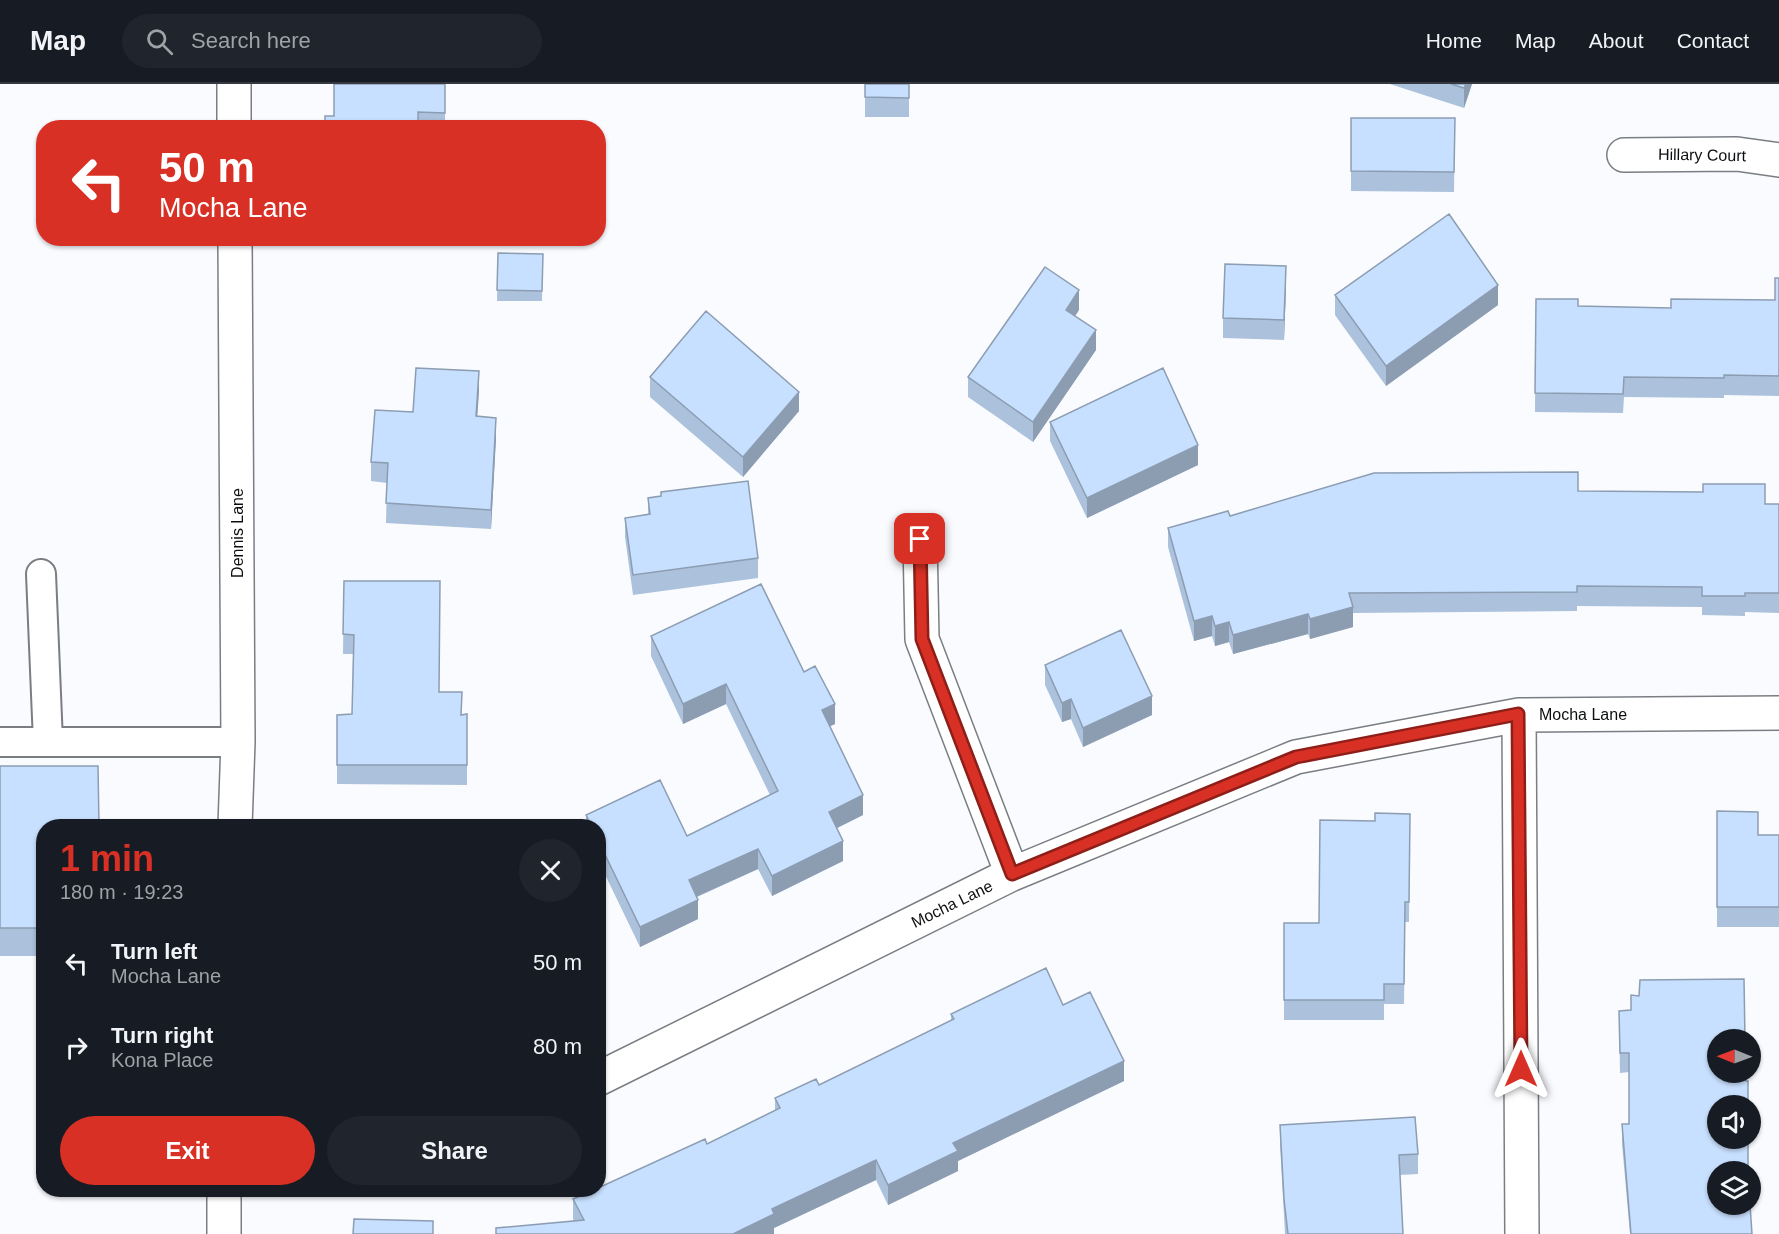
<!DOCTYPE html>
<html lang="en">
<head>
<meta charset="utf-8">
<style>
	:root { --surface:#171b24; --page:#20242c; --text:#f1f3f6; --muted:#9ea1a6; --line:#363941; --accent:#d93025 }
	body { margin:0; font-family:Helvetica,sans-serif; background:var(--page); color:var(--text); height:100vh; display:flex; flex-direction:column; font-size:22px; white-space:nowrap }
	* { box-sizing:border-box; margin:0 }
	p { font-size:20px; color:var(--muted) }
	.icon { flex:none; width:33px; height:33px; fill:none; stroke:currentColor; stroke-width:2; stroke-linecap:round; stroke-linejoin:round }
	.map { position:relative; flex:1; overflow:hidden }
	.details { position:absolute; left:36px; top:735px; width:570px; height:378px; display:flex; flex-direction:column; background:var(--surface); border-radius:24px; box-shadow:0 2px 4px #0004 }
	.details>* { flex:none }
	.banner { position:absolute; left:36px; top:36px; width:570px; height:126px; border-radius:24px; box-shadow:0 2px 4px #0004; background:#d93025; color:#fff; overflow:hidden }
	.needle { width:39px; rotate:271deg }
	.controls { position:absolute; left:1707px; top:945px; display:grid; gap:12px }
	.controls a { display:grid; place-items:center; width:54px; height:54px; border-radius:50%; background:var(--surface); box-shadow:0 2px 4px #0004; font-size:30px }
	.pin { position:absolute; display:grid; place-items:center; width:51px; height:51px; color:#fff; margin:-26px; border-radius:12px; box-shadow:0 3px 9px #0006 }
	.me { position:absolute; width:66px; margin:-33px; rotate:0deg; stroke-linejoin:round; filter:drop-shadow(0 0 4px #0008) }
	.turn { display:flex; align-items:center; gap:21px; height:126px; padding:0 24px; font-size:27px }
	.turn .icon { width:78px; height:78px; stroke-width:2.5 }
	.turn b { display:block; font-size:42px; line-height:51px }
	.round { display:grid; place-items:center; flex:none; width:63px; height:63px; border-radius:32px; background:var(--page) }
	.summary { display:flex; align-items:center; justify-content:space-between; height:102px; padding:0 24px }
	h1 { font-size:36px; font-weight:700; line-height:45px; color:var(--accent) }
	.action { display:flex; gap:12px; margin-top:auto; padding:12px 24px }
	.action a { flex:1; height:69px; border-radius:36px; background:var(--accent); color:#fff; font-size:24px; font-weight:700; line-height:69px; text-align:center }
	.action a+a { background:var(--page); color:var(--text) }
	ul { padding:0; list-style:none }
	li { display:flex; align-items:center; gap:18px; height:84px; padding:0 24px }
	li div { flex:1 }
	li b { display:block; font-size:22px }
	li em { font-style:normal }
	header { display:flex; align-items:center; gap:36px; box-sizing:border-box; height:84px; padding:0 30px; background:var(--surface); border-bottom:2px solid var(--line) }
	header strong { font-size:28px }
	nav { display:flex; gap:33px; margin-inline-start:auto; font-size:21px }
	.search { width:420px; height:54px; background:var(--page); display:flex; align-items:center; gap:15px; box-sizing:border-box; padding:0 21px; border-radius:33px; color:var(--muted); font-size:22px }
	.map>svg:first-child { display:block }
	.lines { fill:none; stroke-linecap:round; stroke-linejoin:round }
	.lane-casing { stroke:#7a7e83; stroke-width:32 }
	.street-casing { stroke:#7a7e83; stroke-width:36 }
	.lane { stroke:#fff; stroke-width:28 }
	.street { stroke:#fff; stroke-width:33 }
	.wall { fill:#acc1db }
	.shaded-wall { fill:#8c9db2 }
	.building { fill:#c8e0ff; stroke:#8c9db2; stroke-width:1.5 }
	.route-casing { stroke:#8d1f18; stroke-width:15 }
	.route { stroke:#d93025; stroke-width:10 }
	.labels { text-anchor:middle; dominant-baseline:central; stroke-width:5; stroke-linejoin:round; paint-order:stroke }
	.street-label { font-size:16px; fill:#0c0e0f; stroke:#fff }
</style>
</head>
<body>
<header>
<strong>Map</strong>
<div class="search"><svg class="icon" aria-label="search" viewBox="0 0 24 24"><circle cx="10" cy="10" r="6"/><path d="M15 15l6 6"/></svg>Search here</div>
<nav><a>Home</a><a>Map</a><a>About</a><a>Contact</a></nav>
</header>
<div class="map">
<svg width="1779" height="1150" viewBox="0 0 1779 1150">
	<rect width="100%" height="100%" fill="#f9fbff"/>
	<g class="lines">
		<defs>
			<path id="lane" d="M 41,490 L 48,658
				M 0,658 L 238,658"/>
			<path id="street" d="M 234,0 L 234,44
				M 1624,71 L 1737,70 L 1779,76
				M 235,154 L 238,658 L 235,742
				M 920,455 L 922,555 L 1012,790
				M 1519,631 L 1522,1150
				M 598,995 L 1012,790 L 1296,673 L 1519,631 L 1779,629
				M 224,1150 L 224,1106"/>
		</defs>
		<!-- lane casing -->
		<use href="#lane" class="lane-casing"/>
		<!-- street casing -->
		<use href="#street" class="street-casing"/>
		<!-- lane -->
		<use href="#lane" class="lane"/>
		<!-- street -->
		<use href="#street" class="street"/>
	</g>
	<!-- wall -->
	<path class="wall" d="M 445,0 L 445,44 L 325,44 L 334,32 Z
		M 865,0 L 909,0 L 909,33 L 865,33 Z
		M 1390,0 L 1472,0 L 1464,24 Z
		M 1351,34 L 1455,34 L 1454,108 L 1351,107 Z
		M 498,169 L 543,170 L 542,217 L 497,217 Z
		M 1779,194 L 1779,312 L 1724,311 L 1724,314 L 1624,313 L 1623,329 L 1535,328 L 1536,215 L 1578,222 L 1671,224 L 1775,216 Z
		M 1286,202 L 1284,256 L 1223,254 L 1223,234 Z
		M 1335,211 L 1498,221 L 1386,302 L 1335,231 Z
		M 1079,226 L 1075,232 L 1096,266 L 1033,358 L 968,313 L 968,293 Z
		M 650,293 L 799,327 L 743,393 L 650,313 Z
		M 479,307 L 477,332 L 496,354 L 491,445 L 386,439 L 387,399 L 371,397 L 371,378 L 413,328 Z
		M 1050,338 L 1198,381 L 1087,434 L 1050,357 Z
		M 1578,407 L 1765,420 L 1779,420 L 1779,529 L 1745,528 L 1745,532 L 1702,531 L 1702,523 L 1577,522 L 1577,527 L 1353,529 L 1353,543 L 1310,555 L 1308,550 L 1233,570 L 1229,558 L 1215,562 L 1212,552 L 1194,557 L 1168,463 L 1168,444 L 1230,432 Z
		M 661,412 L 758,474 L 758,494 L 633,511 L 625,453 L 625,434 L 648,431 L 648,414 Z
		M 344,497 L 440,608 L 462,631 L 467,630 L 467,701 L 337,700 L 337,631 L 352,630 L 353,570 L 343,570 Z
		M 651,552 L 804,588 L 835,640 L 830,642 L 863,731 L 837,744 L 843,777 L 772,812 L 758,785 L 697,813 L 698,835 L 640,863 L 598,776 L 598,742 L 586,742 L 586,731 L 687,752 L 770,711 L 726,620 L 683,640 L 651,572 Z
		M 1045,581 L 1152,631 L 1083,663 L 1071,635 L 1062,638 L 1045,601 Z
		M 0,682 L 44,742 L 44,872 L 0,872 Z
		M 1717,727 L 1758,751 L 1779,751 L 1779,843 L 1717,843 Z
		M 1410,730 L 1409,838 L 1405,838 L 1404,920 L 1384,920 L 1384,936 L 1284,936 L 1284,839 L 1319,839 L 1375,737 Z
		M 1631,911 L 1718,1088 L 1752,1150 L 1630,1150 L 1622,1060 L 1622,1040 L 1629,1040 L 1629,988 L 1620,989 L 1619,927 L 1631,926 Z
		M 1063,921 L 1124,997 L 958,1077 L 958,1087 L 888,1121 L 876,1096 L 774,1144 L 774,1150 L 496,1150 L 496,1144 L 574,1137 L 573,1135 L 573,1115 L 707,1060 L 775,1026 L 775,1014 L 819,1001 L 951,936 L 951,930 Z
		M 1280,1041 L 1418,1070 L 1418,1090 L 1400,1091 L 1403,1150 L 1285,1150 L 1280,1060 Z"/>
	<!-- shaded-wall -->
	<path class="shaded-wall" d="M 1466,0 L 1472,0 L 1464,24 L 1464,4 Z
		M 1286,182 L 1286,202 L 1284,256 L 1284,236 Z
		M 1498,201 L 1498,221 L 1386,302 L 1386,282 Z
		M 1079,206 L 1079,226 L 1066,246 L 1066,226 Z
		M 1096,246 L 1096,266 L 1033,358 L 1033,338 Z
		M 479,287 L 479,307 L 476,352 L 476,332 Z
		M 799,308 L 799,327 L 743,393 L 743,373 Z
		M 496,334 L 496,354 L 491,445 L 491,426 Z
		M 1198,361 L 1198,381 L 1087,434 L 1087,414 Z
		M 1353,523 L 1353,543 L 1310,555 L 1310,535 Z
		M 1308,530 L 1308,550 L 1233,570 L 1233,551 Z
		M 1212,532 L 1212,552 L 1194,557 L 1194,537 Z
		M 1229,538 L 1229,558 L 1215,562 L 1215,542 Z
		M 726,600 L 726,620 L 683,640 L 683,620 Z
		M 1152,612 L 1152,631 L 1083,663 L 1083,644 Z
		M 1071,615 L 1071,635 L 1062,638 L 1062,619 Z
		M 835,620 L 835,640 L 822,646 L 822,626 Z
		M 863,711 L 863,731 L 829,748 L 829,728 Z
		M 843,757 L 843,777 L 772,812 L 772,792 Z
		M 758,765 L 758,785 L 689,816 L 689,796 Z
		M 698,816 L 698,835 L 640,863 L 640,843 Z
		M 1124,977 L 1124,997 L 958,1077 L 958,1087 L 888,1121 L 888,1101 L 953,1059 Z
		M 876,1076 L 876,1096 L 774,1144 L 774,1150 L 733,1150 L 772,1125 Z"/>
	<!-- building -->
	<path class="building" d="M 334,0 L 445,0 L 445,29 L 418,28 L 418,44 L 325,44 L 325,32 L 334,32 Z
		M 865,0 L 909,0 L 909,14 L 865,13 Z
		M 1451,0 L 1466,0 L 1464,4 Z
		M 1351,34 L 1455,34 L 1454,88 L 1351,87 Z
		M 1449,130 L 1498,201 L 1386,282 L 1335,211 Z
		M 498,169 L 543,170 L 542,207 L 497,206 Z
		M 1225,180 L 1286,182 L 1284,236 L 1223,234 Z
		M 1045,183 L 1079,206 L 1066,226 L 1096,246 L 1033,338 L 968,293 Z
		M 1775,194 L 1779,194 L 1779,292 L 1724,291 L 1724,294 L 1624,293 L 1623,310 L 1535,309 L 1536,215 L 1578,215 L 1578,222 L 1671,224 L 1671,215 L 1775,216 Z
		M 706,227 L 799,308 L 743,373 L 650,293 Z
		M 416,284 L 479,287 L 476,332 L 496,334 L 491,426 L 386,419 L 388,379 L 371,378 L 375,326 L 413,328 Z
		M 1163,284 L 1198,361 L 1087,414 L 1050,338 Z
		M 1578,388 L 1578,407 L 1703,408 L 1703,400 L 1765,400 L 1765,420 L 1779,420 L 1779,509 L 1745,509 L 1745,512 L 1702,512 L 1702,503 L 1577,502 L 1577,508 L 1349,509 L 1353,523 L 1310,535 L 1308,530 L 1233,551 L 1229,538 L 1215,542 L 1212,532 L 1194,537 L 1168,444 L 1228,427 L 1230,432 L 1374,389 Z
		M 748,397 L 758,474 L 633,491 L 625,434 L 650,430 L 648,414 L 661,412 L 661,408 Z
		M 344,497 L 440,497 L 439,608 L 462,608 L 461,631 L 467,630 L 467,681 L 337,681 L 337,631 L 352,630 L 354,551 L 343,550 Z
		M 761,500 L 804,588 L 815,582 L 835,620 L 822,626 L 863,711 L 829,728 L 843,757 L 772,792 L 758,765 L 689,796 L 698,816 L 640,843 L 598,756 L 598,742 L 592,742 L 586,731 L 660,696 L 687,752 L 778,707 L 726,600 L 683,620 L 651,552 Z
		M 1121,546 L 1152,612 L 1083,644 L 1071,615 L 1062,619 L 1045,581 Z
		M 0,682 L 98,682 L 99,742 L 44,742 L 44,844 L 0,844 Z
		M 1717,727 L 1758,728 L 1758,751 L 1779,751 L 1779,823 L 1717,823 Z
		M 1375,729 L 1410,730 L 1409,818 L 1405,818 L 1404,900 L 1384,900 L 1384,916 L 1284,916 L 1284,839 L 1319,839 L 1320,736 L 1375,737 Z
		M 1046,884 L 1063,921 L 1090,908 L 1124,977 L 953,1059 L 958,1067 L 888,1101 L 876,1076 L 772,1125 L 774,1130 L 733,1150 L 496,1150 L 496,1144 L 584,1136 L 573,1115 L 595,1106 L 598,1106 L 598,1104 L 705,1055 L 707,1060 L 780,1024 L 775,1014 L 816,995 L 819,1001 L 954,935 L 951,930 Z
		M 1744,895 L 1745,956 L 1718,956 L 1718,988 L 1745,988 L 1746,997 L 1748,997 L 1748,1022 L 1718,1022 L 1718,1054 L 1748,1054 L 1748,1088 L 1718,1088 L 1718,1120 L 1750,1120 L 1752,1150 L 1631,1150 L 1622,1040 L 1629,1040 L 1629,969 L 1620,969 L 1619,927 L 1631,926 L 1631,911 L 1639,912 L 1640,896 Z
		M 1415,1033 L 1418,1070 L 1399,1071 L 1403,1150 L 1288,1150 L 1284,1115 L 1280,1041 Z
		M 354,1135 L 433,1137 L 433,1150 L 353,1150 Z"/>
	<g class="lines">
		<defs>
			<path id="route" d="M 920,455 L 922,555 L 1012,790 L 1296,673 L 1518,630 L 1521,985"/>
		</defs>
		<!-- route casing -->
		<use href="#route" class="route-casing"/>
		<!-- route -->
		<use href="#route" class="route"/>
	</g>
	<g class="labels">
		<!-- street labels -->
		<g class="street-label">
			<text transform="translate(1702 71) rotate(1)">Hillary Court</text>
			<text transform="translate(237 449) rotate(-90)">Dennis Lane</text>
			<text x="1583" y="630">Mocha Lane</text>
			<text transform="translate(952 820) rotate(-26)">Mocha Lane</text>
		</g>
	</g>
</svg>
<div class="controls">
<a><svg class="needle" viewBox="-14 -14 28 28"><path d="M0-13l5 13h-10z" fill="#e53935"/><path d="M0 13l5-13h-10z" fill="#9ea1a6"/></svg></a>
<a><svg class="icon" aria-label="sound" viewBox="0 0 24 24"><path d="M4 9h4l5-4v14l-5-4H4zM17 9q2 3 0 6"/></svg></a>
<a><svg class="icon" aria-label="layers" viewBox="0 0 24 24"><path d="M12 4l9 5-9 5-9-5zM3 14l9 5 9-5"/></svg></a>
</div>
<div class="pin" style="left:920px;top:455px;background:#d93025"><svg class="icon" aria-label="arrive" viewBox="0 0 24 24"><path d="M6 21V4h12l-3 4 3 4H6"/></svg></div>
<svg class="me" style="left:1521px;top:985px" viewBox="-20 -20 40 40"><path d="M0-17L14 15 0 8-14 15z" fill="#d93025" stroke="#fff" stroke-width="4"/></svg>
<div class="banner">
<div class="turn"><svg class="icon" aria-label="left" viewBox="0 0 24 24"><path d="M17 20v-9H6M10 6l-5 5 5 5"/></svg><div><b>50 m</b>Mocha Lane</div></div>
</div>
<section class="details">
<div class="summary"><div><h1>1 min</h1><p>180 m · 19:23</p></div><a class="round"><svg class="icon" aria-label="close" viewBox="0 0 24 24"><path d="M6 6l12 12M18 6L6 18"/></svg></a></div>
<ul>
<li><svg class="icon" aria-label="left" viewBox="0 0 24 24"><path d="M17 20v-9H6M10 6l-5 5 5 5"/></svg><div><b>Turn left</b><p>Mocha Lane</p></div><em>50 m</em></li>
<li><svg class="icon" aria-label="right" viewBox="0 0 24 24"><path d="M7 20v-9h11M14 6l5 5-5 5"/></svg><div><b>Turn right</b><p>Kona Place</p></div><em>80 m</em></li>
</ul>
<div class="action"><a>Exit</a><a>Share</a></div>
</section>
</div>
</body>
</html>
